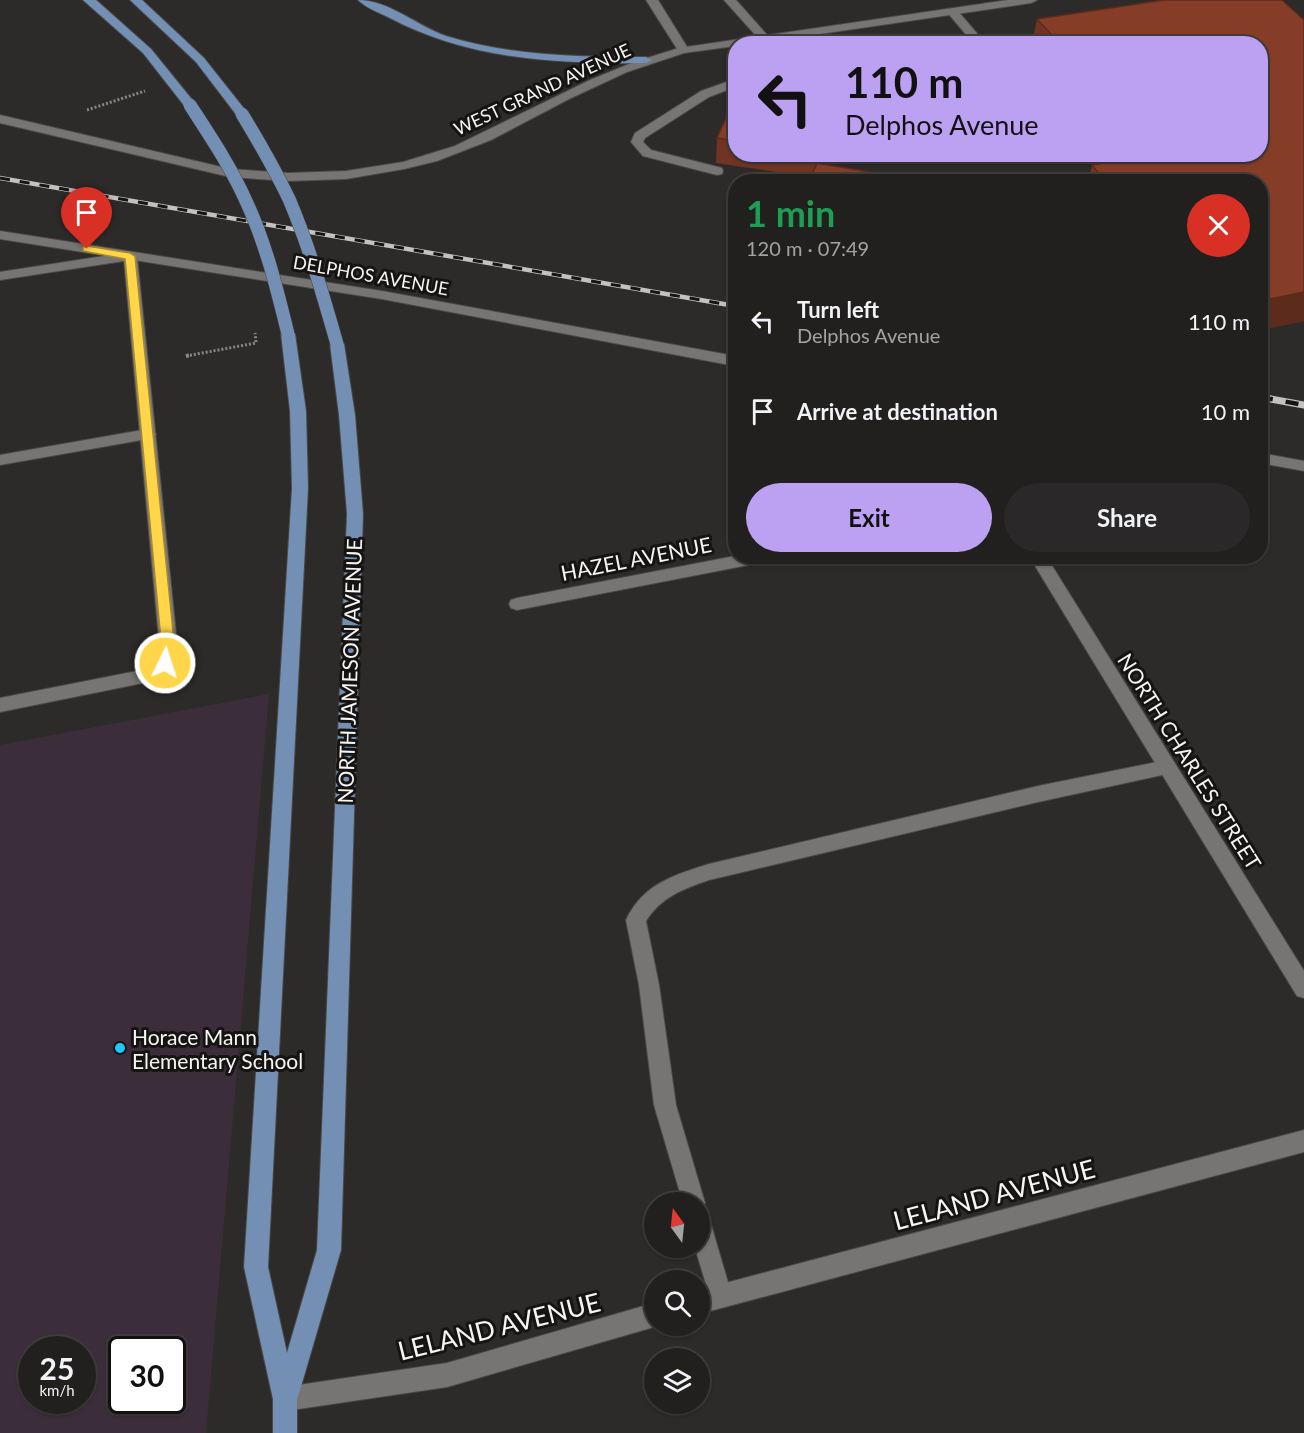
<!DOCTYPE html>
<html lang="en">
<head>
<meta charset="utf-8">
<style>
	:root { --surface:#22201f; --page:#2a2828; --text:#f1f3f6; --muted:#a2a3a4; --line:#3f3e3d; --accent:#bca0f2 }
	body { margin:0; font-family:Lato,sans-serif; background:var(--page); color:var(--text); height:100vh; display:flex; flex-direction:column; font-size:22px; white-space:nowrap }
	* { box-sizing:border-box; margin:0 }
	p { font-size:20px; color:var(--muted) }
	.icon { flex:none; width:33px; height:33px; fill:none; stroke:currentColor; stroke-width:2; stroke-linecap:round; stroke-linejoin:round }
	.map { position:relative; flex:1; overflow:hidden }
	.side { position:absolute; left:728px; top:174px; width:540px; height:390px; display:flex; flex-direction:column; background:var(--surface); border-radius:24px; box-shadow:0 2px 4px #0004,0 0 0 2px var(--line) }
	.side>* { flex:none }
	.hud { position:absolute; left:728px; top:36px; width:540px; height:126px; border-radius:24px; box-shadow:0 2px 4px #0004,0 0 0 2px var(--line); background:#bca0f2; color:#111; overflow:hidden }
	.needle { width:39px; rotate:345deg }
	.fabs { position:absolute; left:644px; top:1192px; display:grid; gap:12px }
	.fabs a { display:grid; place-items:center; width:66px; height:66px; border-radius:50%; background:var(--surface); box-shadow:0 2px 4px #0004,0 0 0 2px var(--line); font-size:30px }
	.speed { position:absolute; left:18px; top:1336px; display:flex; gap:12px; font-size:30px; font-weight:700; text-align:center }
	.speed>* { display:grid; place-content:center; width:78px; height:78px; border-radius:50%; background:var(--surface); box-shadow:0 2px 4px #0004,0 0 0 2px var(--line); line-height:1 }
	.speed small { font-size:15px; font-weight:400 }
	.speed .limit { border:3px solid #111; border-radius:9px; background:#fff; color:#111 }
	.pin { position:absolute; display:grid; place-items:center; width:51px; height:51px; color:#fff; margin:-62px -26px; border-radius:50% 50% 50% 0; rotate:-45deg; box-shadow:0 0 6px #0007 }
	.pin .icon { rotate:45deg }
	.me { position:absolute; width:66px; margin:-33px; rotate:4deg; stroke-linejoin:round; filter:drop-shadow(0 0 4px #0008) }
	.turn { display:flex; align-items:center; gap:21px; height:126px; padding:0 18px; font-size:27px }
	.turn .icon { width:78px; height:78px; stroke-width:2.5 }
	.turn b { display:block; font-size:42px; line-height:51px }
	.round { display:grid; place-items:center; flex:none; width:63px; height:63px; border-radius:32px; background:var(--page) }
	.overview { display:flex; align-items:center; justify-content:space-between; height:102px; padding:0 18px }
	h1 { font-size:36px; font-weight:700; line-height:45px; color:#1e9e55 }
	.cta { display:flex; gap:12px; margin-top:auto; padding:12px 18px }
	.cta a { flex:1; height:69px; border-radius:36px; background:var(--accent); color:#111; font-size:24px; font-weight:700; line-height:69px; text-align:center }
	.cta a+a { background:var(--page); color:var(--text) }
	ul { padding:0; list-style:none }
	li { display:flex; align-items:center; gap:18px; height:90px; padding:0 18px }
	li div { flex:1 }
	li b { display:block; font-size:22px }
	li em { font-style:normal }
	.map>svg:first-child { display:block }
	.education { fill:#3c2d3a; fill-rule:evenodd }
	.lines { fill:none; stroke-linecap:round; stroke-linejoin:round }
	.service-casing { stroke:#4b4948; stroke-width:2 }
	.minor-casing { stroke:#4b4948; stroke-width:2 }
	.tertiary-casing { stroke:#4b4948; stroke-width:2 }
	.primary-casing { stroke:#4b4948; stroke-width:2 }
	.path-far1 { stroke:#888785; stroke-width:3; stroke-dasharray:2 2; stroke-linecap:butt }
	.path { stroke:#888785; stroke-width:4; stroke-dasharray:3 3; stroke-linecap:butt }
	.service { fill:#777573; fill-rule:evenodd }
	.minor { fill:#777573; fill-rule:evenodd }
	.tertiary { fill:#777573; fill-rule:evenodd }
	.primary { fill:#738fb4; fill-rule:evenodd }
	.rail-far1-casing { stroke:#c3c2c0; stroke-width:4.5 }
	.rail-casing { stroke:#c3c2c0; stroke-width:7 }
	.rail-far1 { stroke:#151413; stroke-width:3; stroke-dasharray:10; stroke-linecap:butt }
	.rail { stroke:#151413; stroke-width:4.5; stroke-dasharray:13; stroke-linecap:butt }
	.primary-bridge-casing { stroke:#4b4948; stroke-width:14; stroke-linecap:butt }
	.primary-bridge { stroke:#738fb4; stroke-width:13 }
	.wall { fill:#723422 }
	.shaded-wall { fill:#5d2b1c }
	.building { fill:#853d28; stroke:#5d2b1c; stroke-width:1.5 }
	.route { fill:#ffd54a; stroke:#a68a30; stroke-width:1.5 }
	.poi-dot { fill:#1bcafc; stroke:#151413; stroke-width:2 }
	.labels { text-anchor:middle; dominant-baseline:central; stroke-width:6; stroke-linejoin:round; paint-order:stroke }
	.far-street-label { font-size:18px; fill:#f6f5f3; stroke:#151413 }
	.street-label { font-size:21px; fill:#f6f5f3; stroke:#151413 }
	.poi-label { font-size:21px; fill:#f6f5f3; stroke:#151413; text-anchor:start }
	.near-street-label { font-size:26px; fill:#f6f5f3; stroke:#151413 }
</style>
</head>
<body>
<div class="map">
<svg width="1304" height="1433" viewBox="0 0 1304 1433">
	<rect width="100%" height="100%" fill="#2d2b29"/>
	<!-- education -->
	<path class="education" d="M 269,694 L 206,1433 L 0,1433 L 0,745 ZM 32,1350 L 82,1350 L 82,1401 L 32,1401 ZM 122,1350 L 172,1350 L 172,1401 L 122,1401 Z"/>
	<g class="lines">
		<defs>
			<path id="service" d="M 646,0 L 658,0 L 689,50 L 687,52 L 679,52 Z
				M 724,0 L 736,0 L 767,35 L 767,39 L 759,39 Z
				M 953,9 L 957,10 L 986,44 L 974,44 L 947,12 Z
				M 735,79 L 735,87 L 709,97 L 645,138 L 643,142 L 651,150 L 722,168 L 723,171 L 722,174 L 717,175 L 643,156 L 631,142 L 635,133 L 701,91 Z
				M 148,429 L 153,430 L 156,434 L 153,438 L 0,465 L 0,455 Z
				M 1167,760 L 1174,762 L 1176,767 L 1174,772 L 1167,774 L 1038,802 L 709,880 C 683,889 661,897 646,921 L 659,985 L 676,1105 L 705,1203 L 702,1211 L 707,1213 L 710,1221 L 732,1296 L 728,1304 L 720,1308 L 712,1304 L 695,1248 L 699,1248 L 699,1203 L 683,1203 L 654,1105 L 639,985 L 626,920 C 643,884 674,875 709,864 L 1038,786 Z"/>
			<path id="minor" d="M 130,252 L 137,256 L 178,652 L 171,668 L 153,681 L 0,712 L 0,698 L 142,670 L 158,659 L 160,652 L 124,261 L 0,280 L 0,272 Z
				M 735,556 L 772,556 L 770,560 L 764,562 L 517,610 L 511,608 L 509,604 L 511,600 L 517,598 Z
				M 1029,556 L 1046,556 L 1304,971 L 1304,998 L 1297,996 Z
				M 1304,1130 L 1304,1152 L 699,1314 L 699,1290 Z
				M 654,1303 L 654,1326 L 656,1326 L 654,1327 L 447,1387 L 285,1411 L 276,1408 L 273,1399 L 276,1390 L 285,1387 L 447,1363 Z"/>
			<path id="tertiary" d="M 1008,0 L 1037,0 L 1031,3 L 752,44 L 735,44 L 735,46 L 684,53 L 627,72 L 569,99 L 491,140 L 437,161 L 404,169 L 346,179 L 288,181 L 230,177 L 0,123 L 0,115 L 230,169 L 288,173 L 346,171 L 403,162 L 455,146 L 590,80 L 634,62 L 679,48 Z
				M 0,231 L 382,291 L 735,356 L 735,366 L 382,299 L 0,239 Z
				M 1260,453 L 1304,461 L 1304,471 L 1260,463 Z"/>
			<path id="primary" d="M 83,0 L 96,0 L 151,49 L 194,102 L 194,108 L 186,108 L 143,53 Z
				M 130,0 L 142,0 L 204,58 L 246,111 L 246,117 L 238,117 L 196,62 Z
				M 358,0 C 389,0 417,26 446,36 C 511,56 579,57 646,57 L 652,60 L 646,63 C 558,64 470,60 390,18 C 380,13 366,8 358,0 Z
				M 288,330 L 295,334 L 306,411 L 308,488 L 268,1267 L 287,1353 L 317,1250 L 347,514 L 339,415 L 330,344 L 337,339 L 344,344 L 355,415 L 363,514 L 341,1250 L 297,1400 L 297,1433 L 273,1433 L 273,1399 L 244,1267 L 292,488 L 290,411 L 281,334 Z"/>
		</defs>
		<!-- service casing -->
		<use href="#service" class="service-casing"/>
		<!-- minor casing -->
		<use href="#minor" class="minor-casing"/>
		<!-- tertiary casing -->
		<use href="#tertiary" class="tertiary-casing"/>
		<!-- primary casing -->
		<use href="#primary" class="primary-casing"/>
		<!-- path-far1 -->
		<path class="path-far1" d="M 87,110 L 145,91
			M 186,356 L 256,343 L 255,333"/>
		<!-- path -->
		<path class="path" d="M 186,356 L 191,355"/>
		<!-- service -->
		<use href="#service" class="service"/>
		<!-- minor -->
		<use href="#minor" class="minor"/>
		<!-- tertiary -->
		<use href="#tertiary" class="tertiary"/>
		<!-- primary -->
		<use href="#primary" class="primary"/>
		<defs>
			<path id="rail-far1" d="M 0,178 L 735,306"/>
			<path id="rail" d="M 1260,397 L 1304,405"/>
		</defs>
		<!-- rail-far1 casing -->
		<use href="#rail-far1" class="rail-far1-casing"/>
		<!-- rail casing -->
		<use href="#rail" class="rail-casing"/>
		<!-- rail-far1 -->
		<use href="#rail-far1" class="rail-far1"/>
		<!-- rail -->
		<use href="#rail" class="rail"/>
		<defs>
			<path id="primary-bridge" d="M 190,105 C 210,136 231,167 246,201 C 266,244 277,289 288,334
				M 242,114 C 259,142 275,170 289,199 C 309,246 323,295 337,344"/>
		</defs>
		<!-- primary-bridge casing -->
		<use href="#primary-bridge" class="primary-bridge-casing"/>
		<!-- primary-bridge -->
		<use href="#primary-bridge" class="primary-bridge"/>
	</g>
	<!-- wall -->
	<path class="wall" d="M 1164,0 L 1282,0 L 1304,20 L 1304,321 L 1260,330 L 1260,182 L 1088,182 L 1092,165 L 1128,159 L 1124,154 L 1260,154 L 1260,44 L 1032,44 L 1037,19 Z
		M 735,99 L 735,154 L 831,154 L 827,165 L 811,177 L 716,163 L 717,138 Z"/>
	<!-- shaded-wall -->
	<path class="shaded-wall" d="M 824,154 L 831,154 L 822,179 Z
		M 1304,292 L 1304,321 L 1260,330 L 1260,301 Z"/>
	<!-- building -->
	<path class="building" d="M 1164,0 L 1282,0 L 1304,20 L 1304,292 L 1260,301 L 1260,182 L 1106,182 L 1092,165 L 1155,154 L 1260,154 L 1260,44 L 1060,44 L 1037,19 Z
		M 735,99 L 735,141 L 717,138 Z
		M 817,163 L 928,182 L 809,182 Z"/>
	<!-- route -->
	<path class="route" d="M 87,246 L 130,253 L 135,256 L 175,651 L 170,667 L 165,668 L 159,663 L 162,651 L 125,259 L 83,251 L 83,247 Z"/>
	<!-- markers -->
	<circle class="poi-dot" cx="120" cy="1048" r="6"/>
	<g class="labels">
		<!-- far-street labels -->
		<g class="far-street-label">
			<text transform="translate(542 89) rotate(-25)">WEST GRAND AVENUE</text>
			<text transform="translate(371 275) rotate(10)">DELPHOS AVENUE</text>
		</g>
		<!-- street labels -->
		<g class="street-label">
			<text transform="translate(636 558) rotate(-11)">HAZEL AVENUE</text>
			<text transform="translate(349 671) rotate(-88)">NORTH JAMESON AVENUE</text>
			<text transform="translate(1190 761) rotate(58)">NORTH CHARLES STREET</text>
		</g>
		<!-- poi labels -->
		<g class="poi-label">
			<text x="132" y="1036">Horace Mann<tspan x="132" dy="24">Elementary School</tspan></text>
		</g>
		<!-- near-street labels -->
		<g class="near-street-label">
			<text transform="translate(994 1194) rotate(-15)">LELAND AVENUE</text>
			<text transform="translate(499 1326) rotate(-14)">LELAND AVENUE</text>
		</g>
	</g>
</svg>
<div class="fabs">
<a><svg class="needle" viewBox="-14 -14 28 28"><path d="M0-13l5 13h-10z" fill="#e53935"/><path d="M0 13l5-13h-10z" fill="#a2a3a4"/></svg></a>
<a><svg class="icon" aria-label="search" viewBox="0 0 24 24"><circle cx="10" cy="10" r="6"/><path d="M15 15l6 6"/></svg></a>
<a><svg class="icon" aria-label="layers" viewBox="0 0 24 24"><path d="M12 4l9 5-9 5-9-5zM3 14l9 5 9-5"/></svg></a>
</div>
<div class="speed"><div>25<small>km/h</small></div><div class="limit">30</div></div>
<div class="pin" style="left:87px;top:249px;background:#d93025"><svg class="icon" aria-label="arrive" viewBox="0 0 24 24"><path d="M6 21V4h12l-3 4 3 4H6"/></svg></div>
<svg class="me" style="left:165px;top:663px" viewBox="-20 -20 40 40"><circle r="17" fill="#ffd54a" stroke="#fff" stroke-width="3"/><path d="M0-11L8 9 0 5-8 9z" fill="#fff"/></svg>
<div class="hud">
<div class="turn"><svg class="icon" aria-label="left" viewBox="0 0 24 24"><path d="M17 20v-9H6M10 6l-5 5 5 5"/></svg><div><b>110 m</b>Delphos Avenue</div></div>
</div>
<section class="side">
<div class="overview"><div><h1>1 min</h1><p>120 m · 07:49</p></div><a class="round" style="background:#d93025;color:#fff"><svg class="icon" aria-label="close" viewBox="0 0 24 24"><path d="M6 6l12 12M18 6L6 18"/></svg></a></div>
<ul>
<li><svg class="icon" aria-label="left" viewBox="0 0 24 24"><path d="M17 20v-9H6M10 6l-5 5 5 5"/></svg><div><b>Turn left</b><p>Delphos Avenue</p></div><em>110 m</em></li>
<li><svg class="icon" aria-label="arrive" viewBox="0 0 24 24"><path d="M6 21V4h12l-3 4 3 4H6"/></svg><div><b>Arrive at destination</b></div><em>10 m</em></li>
</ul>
<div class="cta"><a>Exit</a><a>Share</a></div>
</section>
</div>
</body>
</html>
